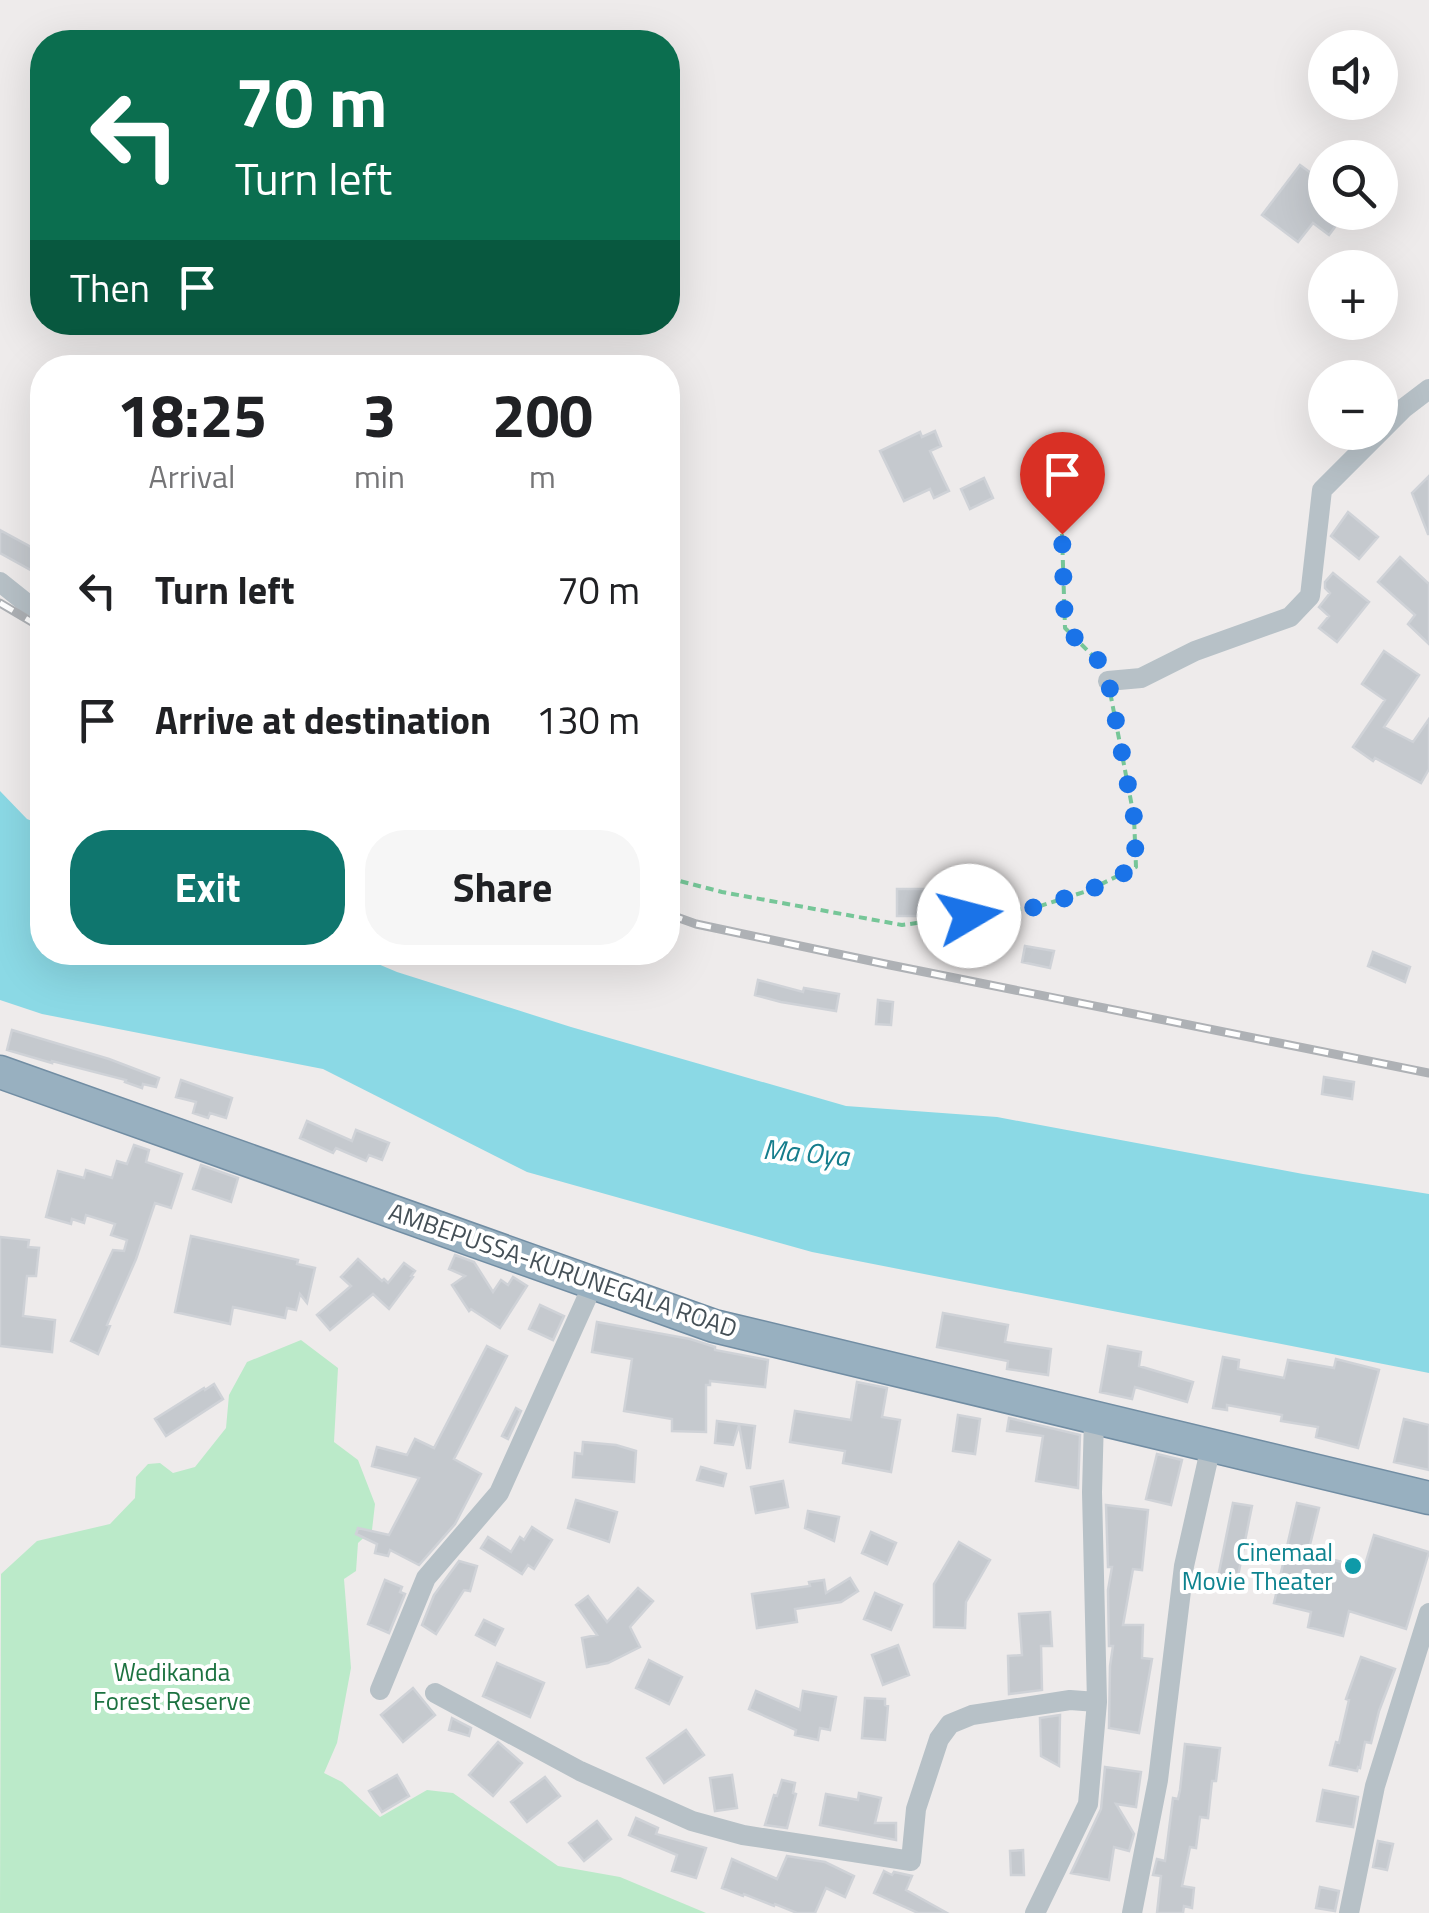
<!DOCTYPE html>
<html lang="en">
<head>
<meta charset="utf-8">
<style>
	:root { --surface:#fff; --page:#f6f6f6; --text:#202124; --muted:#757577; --accent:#0f766e }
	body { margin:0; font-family:"Titillium Web",sans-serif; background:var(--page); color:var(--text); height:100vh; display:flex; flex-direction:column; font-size:38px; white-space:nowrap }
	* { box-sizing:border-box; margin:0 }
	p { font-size:32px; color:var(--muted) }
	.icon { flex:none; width:55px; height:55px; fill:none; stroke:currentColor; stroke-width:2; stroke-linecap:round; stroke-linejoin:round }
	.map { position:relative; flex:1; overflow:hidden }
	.sheet { position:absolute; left:30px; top:355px; width:650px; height:610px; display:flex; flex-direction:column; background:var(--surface); border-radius:40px; box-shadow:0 10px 40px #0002 }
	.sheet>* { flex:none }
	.banner { position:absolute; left:30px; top:30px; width:650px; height:305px; border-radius:40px; box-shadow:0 10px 40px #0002; background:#0b6e4f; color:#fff; overflow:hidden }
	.tools { position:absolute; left:1308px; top:30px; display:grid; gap:20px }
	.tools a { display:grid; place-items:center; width:90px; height:90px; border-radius:50%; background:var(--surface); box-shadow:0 10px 40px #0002; font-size:50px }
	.pin { position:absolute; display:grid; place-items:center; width:85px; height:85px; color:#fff; margin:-102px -42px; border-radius:50% 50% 50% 0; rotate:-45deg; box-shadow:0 0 10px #0007 }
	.pin .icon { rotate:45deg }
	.me { position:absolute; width:110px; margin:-55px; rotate:82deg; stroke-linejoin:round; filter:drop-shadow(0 0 8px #0008) }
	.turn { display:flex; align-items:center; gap:35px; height:210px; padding:0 40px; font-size:45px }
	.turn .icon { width:130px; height:130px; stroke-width:2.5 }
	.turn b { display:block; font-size:70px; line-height:85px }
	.then { display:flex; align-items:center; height:95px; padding:0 40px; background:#0003; gap:20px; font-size:38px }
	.eta { display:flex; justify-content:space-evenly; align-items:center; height:170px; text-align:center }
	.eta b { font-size:60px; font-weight:700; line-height:70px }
	.button { display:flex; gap:20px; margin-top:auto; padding:20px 40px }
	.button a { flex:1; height:115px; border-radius:40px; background:var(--accent); color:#fff; font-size:40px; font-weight:700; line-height:115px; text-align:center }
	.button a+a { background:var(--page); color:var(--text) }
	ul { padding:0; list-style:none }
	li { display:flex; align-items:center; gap:30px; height:130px; padding:0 40px }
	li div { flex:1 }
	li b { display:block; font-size:38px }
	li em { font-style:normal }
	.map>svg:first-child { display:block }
	.green { fill:#bbeac9 }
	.water { fill:#8bd9e5 }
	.building { fill:#c5c9ce; stroke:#cfd2d7; stroke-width:2.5 }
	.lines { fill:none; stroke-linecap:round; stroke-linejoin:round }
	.trunk-casing { stroke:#718da3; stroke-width:35 }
	.path { stroke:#76c698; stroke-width:4; stroke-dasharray:8 5; stroke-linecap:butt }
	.minor { stroke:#b7c1c7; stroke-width:20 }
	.trunk { stroke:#98b0c0; stroke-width:32 }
	.rail-casing { stroke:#aeb1b5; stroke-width:9 }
	.rail { stroke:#fff; stroke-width:5; stroke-dasharray:15; stroke-linecap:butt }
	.route { stroke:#1a73e8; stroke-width:18; stroke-dasharray:0 32.4 }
	.culture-dot { fill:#0f9aa8; stroke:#fff; stroke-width:4 }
	.labels { text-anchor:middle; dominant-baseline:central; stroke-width:8; stroke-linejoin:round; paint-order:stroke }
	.street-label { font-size:25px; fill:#455057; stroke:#fff }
	.culture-label { font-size:25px; fill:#0d838f; stroke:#fff; text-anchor:end }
	.park-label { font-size:25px; fill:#1c7240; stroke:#fff }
	.water-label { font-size:28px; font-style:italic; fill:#157d8c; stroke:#fff }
</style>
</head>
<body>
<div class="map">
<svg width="1429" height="1913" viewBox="0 0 1429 1913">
	<rect width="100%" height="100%" fill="#eeebeb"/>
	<!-- green -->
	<path class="green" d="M 301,1340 L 338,1368 L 334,1442 L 358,1460 L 375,1504 L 372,1530 L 358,1543 L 356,1571 L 344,1579 L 351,1668 L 337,1743 L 324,1773 L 342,1782 L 380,1817 L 427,1790 L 453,1793 L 558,1866 L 620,1877 L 706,1913 L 0,1913 L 1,1574 L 37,1541 L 110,1524 L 135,1498 L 136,1477 L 148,1464 L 160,1463 L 173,1473 L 195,1467 L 226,1428 L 229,1395 L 247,1362 Z"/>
	<!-- water -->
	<path class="water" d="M 0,791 L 27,819 L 42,825 L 42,952 L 352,953 L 397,972 L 571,1027 L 846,1106 L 997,1117 L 1303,1174 L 1429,1194 L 1429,1373 L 812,1252 L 527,1172 L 323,1069 L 42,1014 L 0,1000 Z"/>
	<!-- building -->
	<path class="building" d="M 1300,165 L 1315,176 L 1310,189 L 1325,200 L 1325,212 L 1346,212 L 1329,235 L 1313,223 L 1298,242 L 1262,215 Z
		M 935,431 L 941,446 L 930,451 L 949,491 L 934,498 L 930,489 L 904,501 L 880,451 L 920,432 L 922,437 Z
		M 1429,476 L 1429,534 L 1428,534 L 1412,493 Z
		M 984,478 L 993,498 L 970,509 L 961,489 Z
		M 1348,512 L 1378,537 L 1359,559 L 1331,536 Z
		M 0,530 L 42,553 L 42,561 L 36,573 L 0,553 Z
		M 1400,557 L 1429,584 L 1429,644 L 1408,624 L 1415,615 L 1378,582 Z
		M 1333,573 L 1369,602 L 1337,642 L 1319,628 L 1329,616 L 1319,607 L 1330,593 L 1325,588 L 1325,582 Z
		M 1384,651 L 1419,675 L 1384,727 L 1413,742 L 1429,719 L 1429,769 L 1421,783 L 1375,758 L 1373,761 L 1353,747 L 1385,700 L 1362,684 Z
		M 897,889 L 935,889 L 935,916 L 897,916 Z
		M 1025,946 L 1054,951 L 1050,968 L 1022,962 Z
		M 1373,952 L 1410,967 L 1405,982 L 1368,966 Z
		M 758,980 L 803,992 L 804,988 L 839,994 L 836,1011 L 781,1002 L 755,995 Z
		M 878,1000 L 893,1002 L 891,1025 L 876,1024 Z
		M 12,1030 L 109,1059 L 159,1078 L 156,1087 L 143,1084 L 142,1088 L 125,1082 L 126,1080 L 52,1061 L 52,1063 L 7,1050 Z
		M 1324,1077 L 1354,1082 L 1352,1099 L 1322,1094 Z
		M 181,1080 L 232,1098 L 226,1118 L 210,1113 L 208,1118 L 193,1113 L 196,1102 L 176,1097 Z
		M 307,1121 L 352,1141 L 356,1130 L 389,1143 L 382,1160 L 369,1155 L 366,1161 L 336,1148 L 333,1153 L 300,1138 Z
		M 134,1145 L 149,1150 L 146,1162 L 182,1174 L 171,1208 L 155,1203 L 136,1259 L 107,1325 L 110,1326 L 98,1354 L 71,1341 L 113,1250 L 124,1251 L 127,1240 L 111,1235 L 115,1224 L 86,1215 L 84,1223 L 72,1219 L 71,1224 L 46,1217 L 58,1171 L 84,1178 L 86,1170 L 112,1178 L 117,1161 L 127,1164 Z
		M 201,1165 L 238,1178 L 231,1202 L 193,1189 Z
		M 191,1236 L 298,1260 L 297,1264 L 315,1268 L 307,1303 L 300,1294 L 296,1310 L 287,1308 L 285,1318 L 233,1307 L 230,1324 L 175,1312 Z
		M 0,1237 L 29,1240 L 28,1247 L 39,1248 L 36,1276 L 27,1276 L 23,1316 L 55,1320 L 52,1352 L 0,1346 Z
		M 455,1255 L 474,1262 L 493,1292 L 501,1280 L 508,1285 L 513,1277 L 527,1286 L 500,1328 L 471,1309 L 469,1311 L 452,1285 L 465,1276 L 449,1269 Z
		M 358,1259 L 382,1281 L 384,1279 L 388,1283 L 404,1263 L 415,1271 L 411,1276 L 413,1277 L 389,1309 L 373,1294 L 330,1330 L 317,1315 L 351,1286 L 341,1277 Z
		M 540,1305 L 564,1316 L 553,1340 L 529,1329 Z
		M 943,1313 L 1008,1325 L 1005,1342 L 1051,1349 L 1048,1375 L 1007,1369 L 1008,1361 L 937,1347 Z
		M 597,1322 L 690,1339 L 715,1347 L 715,1350 L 768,1360 L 765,1387 L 710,1381 L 710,1385 L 706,1385 L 706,1432 L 672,1431 L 672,1419 L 624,1411 L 632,1359 L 592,1352 Z
		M 487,1346 L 507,1356 L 454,1459 L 481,1474 L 455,1524 L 419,1565 L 390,1550 L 388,1556 L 375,1553 L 377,1544 L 356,1534 L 358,1528 L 389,1535 L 419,1478 L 372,1466 L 377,1447 L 407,1455 L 415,1439 L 434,1448 Z
		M 1108,1346 L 1141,1352 L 1139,1366 L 1193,1382 L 1187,1402 L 1135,1387 L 1132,1399 L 1100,1392 Z
		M 1223,1357 L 1239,1360 L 1238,1369 L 1284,1378 L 1288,1360 L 1334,1368 L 1336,1359 L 1379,1370 L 1358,1448 L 1316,1437 L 1318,1427 L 1281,1421 L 1282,1415 L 1227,1405 L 1227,1410 L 1213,1408 Z
		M 857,1382 L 887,1388 L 882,1417 L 900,1420 L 891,1472 L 843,1463 L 845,1451 L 790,1442 L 795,1411 L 851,1420 Z
		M 214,1384 L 223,1399 L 166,1436 L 155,1419 L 204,1388 L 205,1390 Z
		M 516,1408 L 521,1411 L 508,1439 L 502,1436 Z
		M 958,1415 L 980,1419 L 975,1454 L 953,1451 Z
		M 1009,1418 L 1080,1435 L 1078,1488 L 1036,1481 L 1043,1436 L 1007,1431 Z
		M 1404,1419 L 1429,1425 L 1429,1470 L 1394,1462 Z
		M 717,1421 L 755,1426 L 750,1468 L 747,1468 L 739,1425 L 733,1445 L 715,1443 Z
		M 583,1442 L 616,1445 L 636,1451 L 634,1482 L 573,1477 L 575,1453 L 582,1454 Z
		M 1157,1454 L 1182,1460 L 1171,1505 L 1146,1499 Z
		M 701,1467 L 726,1474 L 723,1486 L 697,1480 Z
		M 783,1481 L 788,1507 L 756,1513 L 751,1487 Z
		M 576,1500 L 617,1512 L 609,1542 L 568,1528 Z
		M 1233,1503 L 1252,1506 L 1236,1586 L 1217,1582 Z
		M 1297,1503 L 1319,1508 L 1308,1553 L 1364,1568 L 1374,1535 L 1429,1552 L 1406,1629 L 1349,1611 L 1343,1636 L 1308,1627 L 1311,1612 L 1274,1603 Z
		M 1106,1505 L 1148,1510 L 1142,1570 L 1133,1569 L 1123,1625 L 1143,1625 L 1142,1658 L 1152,1659 L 1139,1733 L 1109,1728 L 1110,1666 L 1113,1646 L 1109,1646 L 1108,1590 L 1112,1567 L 1108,1567 Z
		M 808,1511 L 839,1517 L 834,1541 L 805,1528 Z
		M 532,1527 L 552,1540 L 534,1569 L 528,1565 L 522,1574 L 481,1548 L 488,1537 L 511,1552 L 520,1537 L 524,1540 Z
		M 871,1532 L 896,1543 L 887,1564 L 862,1553 Z
		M 959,1542 L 990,1560 L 966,1602 L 965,1628 L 934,1627 L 934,1584 Z
		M 459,1561 L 477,1566 L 470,1591 L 464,1590 L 436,1634 L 422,1625 L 434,1595 Z
		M 850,1578 L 858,1591 L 841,1602 L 795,1609 L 797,1622 L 757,1628 L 752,1594 L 810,1586 L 809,1582 L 824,1580 L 826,1593 Z
		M 385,1580 L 402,1587 L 400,1592 L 405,1594 L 389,1633 L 368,1624 Z
		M 638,1588 L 653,1601 L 630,1627 L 640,1647 L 608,1663 L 587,1667 L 582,1638 L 597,1635 L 576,1605 L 588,1596 L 607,1622 Z
		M 875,1593 L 902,1605 L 891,1630 L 864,1619 Z
		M 1050,1612 L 1052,1646 L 1041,1646 L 1042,1690 L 1009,1694 L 1008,1656 L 1022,1655 L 1019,1614 Z
		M 484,1620 L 503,1629 L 495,1645 L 476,1635 Z
		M 898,1645 L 909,1675 L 883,1685 L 872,1655 Z
		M 1361,1657 L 1395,1669 L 1379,1711 L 1371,1743 L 1365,1742 L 1360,1768 L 1358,1767 L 1357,1771 L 1330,1765 L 1336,1742 L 1339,1743 L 1349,1700 L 1346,1699 Z
		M 649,1660 L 682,1677 L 669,1704 L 636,1688 Z
		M 497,1663 L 544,1683 L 530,1717 L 483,1696 Z
		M 413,1688 L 435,1715 L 403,1742 L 381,1715 Z
		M 756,1691 L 800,1710 L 803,1691 L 836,1697 L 830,1730 L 820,1728 L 818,1740 L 795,1735 L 796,1730 L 749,1709 Z
		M 865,1698 L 885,1699 L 885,1705 L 888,1706 L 885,1740 L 862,1738 Z
		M 1060,1715 L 1059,1766 L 1041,1756 L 1040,1718 Z
		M 452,1718 L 471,1728 L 469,1736 L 449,1730 Z
		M 686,1730 L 704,1755 L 664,1783 L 647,1758 Z
		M 498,1742 L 522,1763 L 493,1796 L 469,1775 Z
		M 1185,1744 L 1220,1748 L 1216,1781 L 1212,1781 L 1208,1818 L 1200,1817 L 1196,1848 L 1190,1847 L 1182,1886 L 1194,1888 L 1192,1908 L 1184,1906 L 1183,1913 L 1157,1913 L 1161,1876 L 1153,1875 L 1157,1859 L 1165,1861 L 1173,1798 L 1178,1799 L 1180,1790 Z
		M 1105,1767 L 1141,1772 L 1136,1807 L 1116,1804 L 1134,1834 L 1129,1851 L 1114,1847 L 1109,1880 L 1071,1873 L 1101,1809 Z
		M 397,1775 L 409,1796 L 382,1812 L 369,1791 Z
		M 732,1775 L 737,1808 L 715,1811 L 710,1778 Z
		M 545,1777 L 560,1796 L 527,1822 L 511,1802 Z
		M 782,1780 L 795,1783 L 793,1793 L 796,1794 L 787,1828 L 765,1825 L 774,1795 L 777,1796 Z
		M 1323,1790 L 1358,1797 L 1353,1827 L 1317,1821 Z
		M 859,1793 L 881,1798 L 875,1823 L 896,1823 L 896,1840 L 820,1825 L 826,1794 L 858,1800 Z
		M 636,1818 L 658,1828 L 656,1834 L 706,1848 L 696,1878 L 672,1871 L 677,1855 L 629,1835 Z
		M 597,1821 L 611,1839 L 584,1861 L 569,1843 Z
		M 1378,1841 L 1393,1844 L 1387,1870 L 1373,1867 Z
		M 1023,1850 L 1024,1875 L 1011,1875 L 1010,1851 Z
		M 787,1856 L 825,1862 L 854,1876 L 845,1897 L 826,1888 L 815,1913 L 797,1913 L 775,1904 L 774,1906 L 744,1894 L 743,1896 L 722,1888 L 732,1859 L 777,1879 Z
		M 884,1871 L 892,1875 L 894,1872 L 912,1876 L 906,1890 L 947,1913 L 918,1913 L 874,1893 Z
		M 1320,1887 L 1339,1891 L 1335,1911 L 1316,1908 Z"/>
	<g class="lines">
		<defs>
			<path id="trunk" d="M 0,1072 L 714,1326 L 1429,1498"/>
		</defs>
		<!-- trunk casing -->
		<use href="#trunk" class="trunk-casing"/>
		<!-- path -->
		<path class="path" d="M 1062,534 L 1065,628 L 1101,664
			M 668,878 L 722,892 L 902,925 L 1037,907 L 1087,891 L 1136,867 L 1134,817 L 1111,697"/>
		<!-- minor -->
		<path class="minor" d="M 1380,432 L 1404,408 L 1429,389
			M 0,582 L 25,602 L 42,611
			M 1108,681 L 1141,678 L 1195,651 L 1290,617 L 1310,596 L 1322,490 L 1380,432
			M 380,1690 L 426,1578 L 499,1493 L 594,1282
			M 435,1693 L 580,1771 L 692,1821 L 743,1835 L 911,1861 L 916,1809 L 939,1739 L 950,1724 L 972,1715 L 1070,1700 L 1097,1702
			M 1035,1913 L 1088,1804 L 1097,1702 L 1092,1492 L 1094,1418
			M 1132,1913 L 1158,1780 L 1184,1566 L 1211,1446
			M 1349,1913 L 1375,1786 L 1429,1613"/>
		<!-- trunk -->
		<use href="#trunk" class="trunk"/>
		<defs>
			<path id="rail" d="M 0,603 L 42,628
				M 668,914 L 696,924 L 890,965 L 1429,1073"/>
		</defs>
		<!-- rail casing -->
		<use href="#rail" class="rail-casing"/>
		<!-- rail -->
		<use href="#rail" class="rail"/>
	</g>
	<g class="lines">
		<!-- route -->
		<path class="route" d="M 969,916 L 1037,907 L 1088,891 L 1136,867 L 1134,817 L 1106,668 L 1065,628 L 1062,534"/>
	</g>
	<!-- markers -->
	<circle class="culture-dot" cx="1353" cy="1566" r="10"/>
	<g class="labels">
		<!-- street labels -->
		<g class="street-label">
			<text transform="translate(563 1270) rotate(19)">AMBEPUSSA-KURUNEGALA ROAD</text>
		</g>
		<!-- culture labels -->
		<g class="culture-label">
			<text x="1333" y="1552">Cinemaal<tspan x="1333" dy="29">Movie Theater</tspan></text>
		</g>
		<!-- park labels -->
		<g class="park-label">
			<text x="172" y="1672">Wedikanda<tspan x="172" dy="29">Forest Reserve</tspan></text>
		</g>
		<!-- water labels -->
		<g class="water-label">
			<text transform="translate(806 1152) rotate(5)">Ma Oya</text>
		</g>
	</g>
</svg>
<div class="tools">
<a><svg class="icon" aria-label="sound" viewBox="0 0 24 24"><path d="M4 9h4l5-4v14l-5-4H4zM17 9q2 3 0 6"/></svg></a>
<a><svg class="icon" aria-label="search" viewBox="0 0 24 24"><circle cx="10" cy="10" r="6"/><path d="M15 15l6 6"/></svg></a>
<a>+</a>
<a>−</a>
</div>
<div class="pin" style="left:1062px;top:534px;background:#d93025"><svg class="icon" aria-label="arrive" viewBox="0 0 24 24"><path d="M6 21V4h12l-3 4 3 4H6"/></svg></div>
<svg class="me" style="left:969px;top:916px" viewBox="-20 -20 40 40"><circle r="19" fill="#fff"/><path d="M0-13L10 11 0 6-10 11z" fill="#1a73e8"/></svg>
<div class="banner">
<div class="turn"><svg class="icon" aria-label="left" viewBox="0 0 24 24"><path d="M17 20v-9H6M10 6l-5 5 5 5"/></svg><div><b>70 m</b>Turn left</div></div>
<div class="then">Then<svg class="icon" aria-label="arrive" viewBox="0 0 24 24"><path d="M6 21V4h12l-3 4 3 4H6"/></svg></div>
</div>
<section class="sheet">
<div class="eta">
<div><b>18:25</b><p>Arrival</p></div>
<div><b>3</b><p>min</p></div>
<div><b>200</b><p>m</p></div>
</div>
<ul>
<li><svg class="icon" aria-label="left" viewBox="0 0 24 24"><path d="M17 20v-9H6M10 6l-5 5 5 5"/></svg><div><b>Turn left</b></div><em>70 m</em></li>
<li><svg class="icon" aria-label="arrive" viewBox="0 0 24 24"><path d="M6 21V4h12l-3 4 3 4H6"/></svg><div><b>Arrive at destination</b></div><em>130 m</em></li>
</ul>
<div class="button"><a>Exit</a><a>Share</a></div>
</section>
</div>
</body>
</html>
